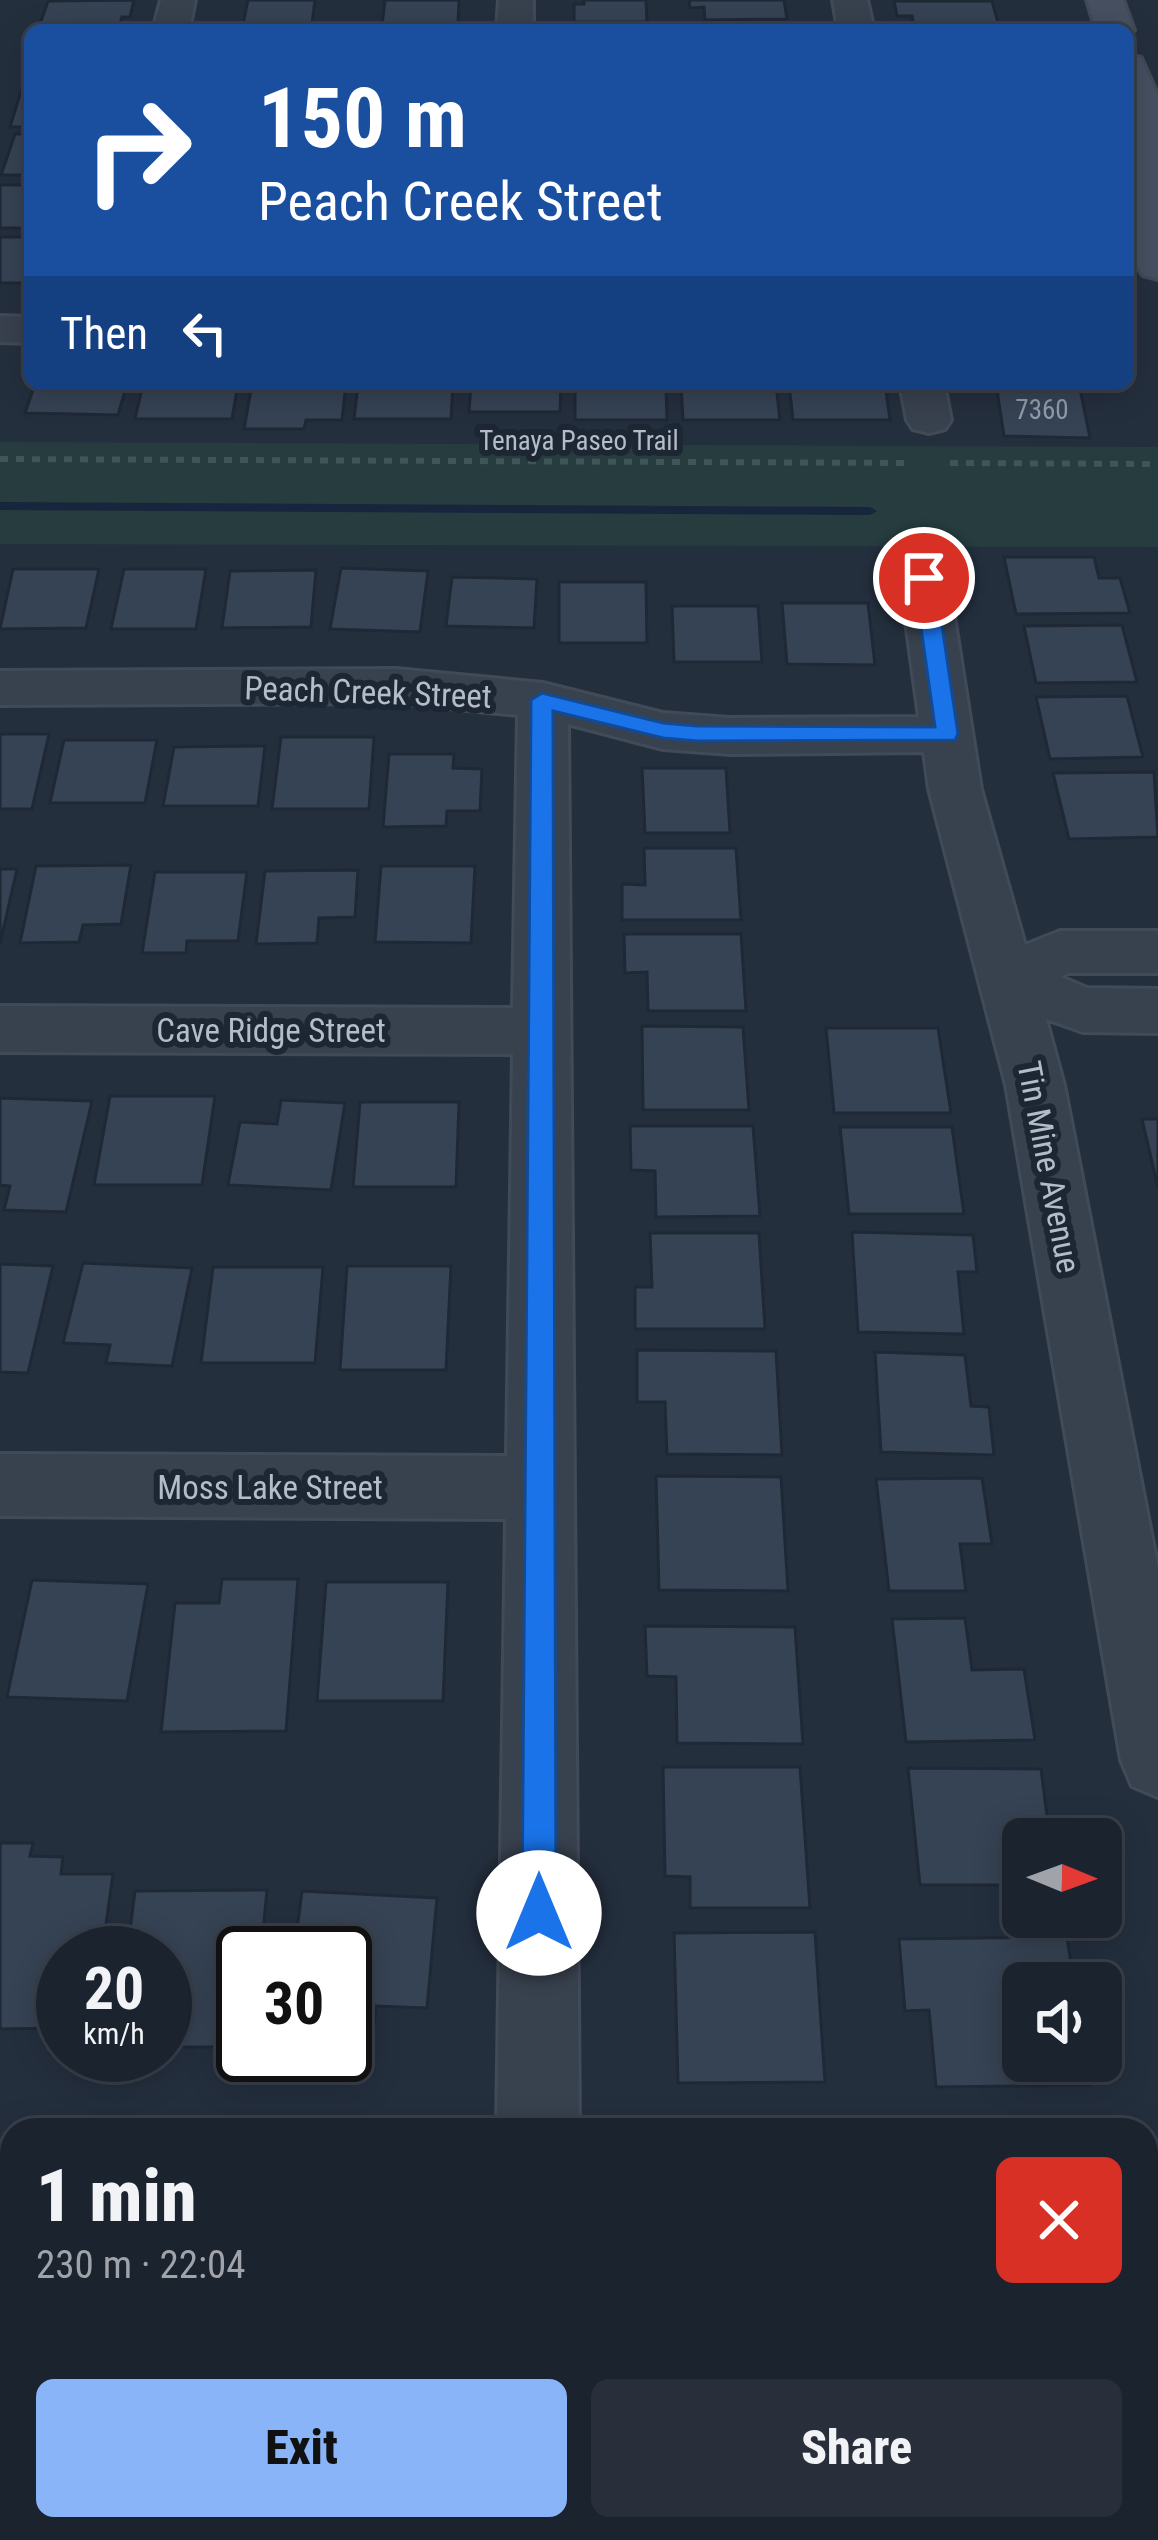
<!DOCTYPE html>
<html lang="en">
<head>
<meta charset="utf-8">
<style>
	:root { --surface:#1b232e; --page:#282f3a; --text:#f1f3f6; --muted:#a0a4aa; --line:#39404a; --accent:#8ab4f8 }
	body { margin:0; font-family:"Roboto Condensed",sans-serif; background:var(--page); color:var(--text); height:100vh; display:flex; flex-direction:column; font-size:45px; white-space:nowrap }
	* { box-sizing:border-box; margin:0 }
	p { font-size:39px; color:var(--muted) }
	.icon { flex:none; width:66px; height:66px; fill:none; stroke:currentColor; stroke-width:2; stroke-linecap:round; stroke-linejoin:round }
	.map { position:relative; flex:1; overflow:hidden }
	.panel { position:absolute; left:0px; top:2118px; width:1158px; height:423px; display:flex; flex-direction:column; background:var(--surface); border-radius:36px 36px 0 0; box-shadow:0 6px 30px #0003,0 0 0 3px var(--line) }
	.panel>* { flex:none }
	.hud { position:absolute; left:24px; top:24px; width:1110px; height:366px; border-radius:18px; box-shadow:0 6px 30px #0003,0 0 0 3px var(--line); background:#1a4fa0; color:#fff; overflow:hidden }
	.needle { width:78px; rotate:91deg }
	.controls { position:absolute; left:1002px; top:1818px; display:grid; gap:24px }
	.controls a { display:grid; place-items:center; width:120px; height:120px; border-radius:18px; background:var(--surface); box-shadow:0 6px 30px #0003,0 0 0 3px var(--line); font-size:60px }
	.speed { position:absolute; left:36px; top:1926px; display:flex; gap:24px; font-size:60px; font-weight:700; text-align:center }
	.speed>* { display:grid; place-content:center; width:156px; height:156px; border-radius:50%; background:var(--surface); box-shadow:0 6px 30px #0003,0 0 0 3px var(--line); line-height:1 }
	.speed small { font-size:30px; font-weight:400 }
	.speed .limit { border:6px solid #111; border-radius:18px; background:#fff; color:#111 }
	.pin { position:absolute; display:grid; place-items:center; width:102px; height:102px; color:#fff; margin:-51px; border:6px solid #fff; border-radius:50%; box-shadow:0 3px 12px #0007 }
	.me { position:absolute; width:132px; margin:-66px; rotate:0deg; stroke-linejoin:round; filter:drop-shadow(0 0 9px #0008) }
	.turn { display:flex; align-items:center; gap:42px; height:252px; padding:0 36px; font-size:54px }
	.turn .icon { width:156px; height:156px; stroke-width:2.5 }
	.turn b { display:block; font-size:84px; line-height:102px }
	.then { display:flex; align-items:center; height:114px; padding:0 36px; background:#0003; gap:24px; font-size:45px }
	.round { display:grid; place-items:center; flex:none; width:126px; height:126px; border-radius:18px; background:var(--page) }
	.head { display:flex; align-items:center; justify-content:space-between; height:204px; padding:0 36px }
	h1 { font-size:72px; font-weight:800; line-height:90px }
	.action { display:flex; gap:24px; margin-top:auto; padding:24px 36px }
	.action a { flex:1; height:138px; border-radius:18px; background:var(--accent); color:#111; font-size:48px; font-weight:800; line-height:138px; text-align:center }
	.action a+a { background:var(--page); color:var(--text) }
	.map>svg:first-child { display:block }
	.green { fill:#263c3f }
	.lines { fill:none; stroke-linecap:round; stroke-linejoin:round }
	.stream { fill:#17263c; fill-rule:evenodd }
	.building { fill:#364354; stroke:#1f2835; stroke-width:3 }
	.minor-casing { stroke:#414a57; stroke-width:6 }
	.secondary-casing { stroke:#414a57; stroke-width:6 }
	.path { stroke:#3f5557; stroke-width:6; stroke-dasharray:8 8; stroke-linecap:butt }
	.minor { fill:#38414e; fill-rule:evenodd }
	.secondary { fill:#465061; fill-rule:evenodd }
	.route { fill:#1a73e8; stroke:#114b97; stroke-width:3 }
	.labels { text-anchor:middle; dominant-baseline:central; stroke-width:12; stroke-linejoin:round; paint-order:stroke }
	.number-label { font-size:27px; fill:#929caa }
	.far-street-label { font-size:27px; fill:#b4bcc9; stroke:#1d2633 }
	.street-label { font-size:33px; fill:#b4bcc9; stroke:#1d2633 }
</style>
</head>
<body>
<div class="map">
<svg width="1158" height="2540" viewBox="0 0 1158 2540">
	<rect width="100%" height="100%" fill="#242f3e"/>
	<!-- green -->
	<path class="green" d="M 0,442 L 1158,447 L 1158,547 L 0,544 Z"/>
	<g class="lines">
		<!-- stream -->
		<path class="stream" d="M 0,502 L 870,507 L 877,511 L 870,515 L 0,510 Z"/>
	</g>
	<!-- building -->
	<path class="building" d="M 134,0 L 130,17 L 122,17 L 118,30 L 38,30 L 48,1 Z
		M 248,0 L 315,0 L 312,24 L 243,24 Z
		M 385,0 L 459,0 L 458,24 L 382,25 Z
		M 584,0 L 646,0 L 647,22 L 574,22 L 574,4 L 584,4 Z
		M 689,0 L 784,0 L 787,19 L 705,20 L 704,7 L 690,8 Z
		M 894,1 L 992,1 L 1000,30 L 915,30 L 912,16 L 897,16 Z
		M 22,88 L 30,88 L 30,127 L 10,127 Z
		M 15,134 L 30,134 L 30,175 L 1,175 Z
		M 0,185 L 30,185 L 30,228 L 0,228 Z
		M 0,237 L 30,237 L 30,283 L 0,283 Z
		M 35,384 L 127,384 L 118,415 L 25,413 Z
		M 143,384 L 238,384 L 232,419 L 135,419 Z
		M 252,384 L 346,384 L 342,420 L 306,420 L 304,429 L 244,429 Z
		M 358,384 L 453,384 L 451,419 L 354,419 Z
		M 471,384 L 561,384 L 560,412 L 469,412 Z
		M 575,384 L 666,384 L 667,420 L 575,420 Z
		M 681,384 L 776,384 L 780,420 L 683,420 Z
		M 789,384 L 885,384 L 890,420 L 793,420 Z
		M 996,384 L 1079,384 L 1090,438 L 1004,436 Z
		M 1004,557 L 1094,557 L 1099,578 L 1120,578 L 1130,613 L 1016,614 Z
		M 341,568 L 428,571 L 420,632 L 330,629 Z
		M 13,569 L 99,569 L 86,628 L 0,629 Z
		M 124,569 L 206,569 L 196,629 L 111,629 Z
		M 316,570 L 311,627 L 222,628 L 230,571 Z
		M 452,577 L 537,579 L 534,628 L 446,626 Z
		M 559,582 L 646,582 L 647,643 L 559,643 Z
		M 782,603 L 868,603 L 875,665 L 787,664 Z
		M 672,606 L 758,606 L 762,662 L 674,662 Z
		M 1122,625 L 1137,682 L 1036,683 L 1024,626 Z
		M 1127,696 L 1143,757 L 1050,759 L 1036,697 Z
		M 0,734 L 49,734 L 32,809 L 0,809 Z
		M 281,737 L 374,737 L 369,809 L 272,809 Z
		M 64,740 L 157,740 L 145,803 L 50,803 Z
		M 265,746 L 258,806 L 163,806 L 174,747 Z
		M 389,754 L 454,754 L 453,768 L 482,769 L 480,811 L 447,811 L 446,826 L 383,827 Z
		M 642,768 L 726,768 L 730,833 L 645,833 Z
		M 1154,772 L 1158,837 L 1069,839 L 1053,773 Z
		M 644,848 L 736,848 L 741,920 L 622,920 L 622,884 L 645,885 Z
		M 131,865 L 121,924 L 83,925 L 79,942 L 20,943 L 36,866 Z
		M 381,866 L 475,866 L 471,943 L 375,942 Z
		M 0,869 L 17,869 L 0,944 Z
		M 358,870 L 355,917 L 319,918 L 317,943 L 256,944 L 265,871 Z
		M 155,872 L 247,872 L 238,941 L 187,941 L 186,953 L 142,953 Z
		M 624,934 L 741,934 L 746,1011 L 648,1011 L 647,972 L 625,973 Z
		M 642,1026 L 743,1027 L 749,1110 L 643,1110 Z
		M 826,1028 L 938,1028 L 951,1113 L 834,1113 Z
		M 110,1096 L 215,1096 L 202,1185 L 94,1185 Z
		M 0,1098 L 92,1101 L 66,1212 L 4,1210 L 10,1186 L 0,1185 Z
		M 281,1100 L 345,1103 L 331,1190 L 228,1185 L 240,1122 L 277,1124 Z
		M 360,1102 L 459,1102 L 456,1187 L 353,1187 Z
		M 1142,1119 L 1158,1119 L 1158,1188 Z
		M 630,1126 L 753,1126 L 760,1216 L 656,1217 L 655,1171 L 631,1170 Z
		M 840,1127 L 952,1127 L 964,1214 L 849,1214 Z
		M 852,1232 L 973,1235 L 977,1272 L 958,1272 L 964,1334 L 858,1332 Z
		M 650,1233 L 759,1233 L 765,1329 L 635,1329 L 635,1287 L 652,1287 Z
		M 83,1263 L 192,1268 L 172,1366 L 106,1363 L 110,1345 L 63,1343 Z
		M 0,1264 L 53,1266 L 28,1373 L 0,1372 Z
		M 347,1266 L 451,1266 L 446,1370 L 340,1370 Z
		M 213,1267 L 323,1267 L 315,1363 L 201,1363 Z
		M 637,1350 L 776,1351 L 782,1455 L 667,1454 L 665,1402 L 637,1402 Z
		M 875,1352 L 965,1355 L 971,1406 L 989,1407 L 994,1455 L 881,1452 Z
		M 656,1476 L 781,1477 L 788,1591 L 659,1590 Z
		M 982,1478 L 992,1544 L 960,1544 L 966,1591 L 889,1591 L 876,1479 Z
		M 222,1579 L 298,1579 L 286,1731 L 161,1732 L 175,1603 L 219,1603 Z
		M 32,1580 L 148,1584 L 127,1701 L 7,1697 Z
		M 326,1582 L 448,1582 L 443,1701 L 317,1701 Z
		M 965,1618 L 972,1670 L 1024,1669 L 1035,1740 L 906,1742 L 892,1619 Z
		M 645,1626 L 795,1627 L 803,1744 L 677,1743 L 676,1677 L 647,1676 Z
		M 663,1767 L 800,1767 L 810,1908 L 690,1908 L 690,1877 L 665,1876 Z
		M 908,1768 L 1041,1769 L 1050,1839 L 1023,1839 L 1023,1885 L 920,1885 Z
		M 0,1843 L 33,1843 L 30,1856 L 63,1857 L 61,1874 L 113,1874 L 102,1953 L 63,1953 L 63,2028 L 0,2029 Z
		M 267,1890 L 261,1953 L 243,1953 L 243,2047 L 165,2047 L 165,1953 L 127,1953 L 135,1891 Z
		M 302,1891 L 437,1898 L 427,2008 L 376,2006 L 372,2043 L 345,2041 L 345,1953 L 294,1953 Z
		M 815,1932 L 825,2082 L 678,2083 L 674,1933 Z
		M 1067,1937 L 1074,1983 L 1023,1983 L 1023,2061 L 1086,2061 L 1090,2085 L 936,2087 L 929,2010 L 905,2011 L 899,1939 Z
		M 1146,2407 L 1158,2407 L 1158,2540 L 1021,2540 L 1019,2529 L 1146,2529 Z
		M 0,2428 L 12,2428 L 15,2540 L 0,2540 Z
		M 53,2529 L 214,2529 L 212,2540 L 52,2540 Z
		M 243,2529 L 394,2529 L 393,2540 L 241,2540 Z
		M 438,2529 L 596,2529 L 596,2540 L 438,2540 Z
		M 630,2529 L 789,2529 L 789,2540 L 630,2540 Z
		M 828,2529 L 987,2529 L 988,2540 L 829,2540 Z"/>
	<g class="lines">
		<defs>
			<path id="minor" d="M 161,0 L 195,0 L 189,30 L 153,30 Z
				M 499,0 L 533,0 L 533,30 L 497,30 Z
				M 833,0 L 867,0 L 874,30 L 838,30 Z
				M 0,316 L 30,317 L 30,343 L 0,342 Z
				M 900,384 L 944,384 L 951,420 L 945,429 L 929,433 L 913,429 L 907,420 Z
				M 924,563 L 941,567 L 948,578 L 981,789 L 1025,945 L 1060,931 L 1158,931 L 1158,973 L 1068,973 L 1061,977 L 1087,988 L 1158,989 L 1158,1033 L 1083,1032 L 1046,1019 L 1064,1085 L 1158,1569 L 1158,1797 L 1132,1786 L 1121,1760 L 1006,1085 L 929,789 L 924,752 L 730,754 L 663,749 L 568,724 L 579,2130 L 497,2130 L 506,1519 L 0,1516 L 0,1454 L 507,1456 L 513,1054 L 0,1052 L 0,1006 L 513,1008 L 518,715 L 396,703 L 0,705 L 0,671 L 396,669 L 543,683 L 663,713 L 730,718 L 919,717 L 900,578 L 907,567 Z
				M 0,2151 L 12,2155 L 12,2239 L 0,2235 Z
				M 1146,2196 L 1158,2196 L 1158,2280 L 1146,2280 Z"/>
			<path id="secondary" d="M 1087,0 L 1123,0 L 1134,30 L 1128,38 L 1128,30 L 1096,30 Z
				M 1128,55 L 1141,58 L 1158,96 L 1158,279 L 1143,275 C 1120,242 1122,181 1137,146 L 1128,120 Z"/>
		</defs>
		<!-- minor casing -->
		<use href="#minor" class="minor-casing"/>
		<!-- secondary casing -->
		<use href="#secondary" class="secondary-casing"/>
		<!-- path -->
		<path class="path" d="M 0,459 L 911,463
			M 950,463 L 1158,464"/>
		<!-- minor -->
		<use href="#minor" class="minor"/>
		<!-- secondary -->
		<use href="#secondary" class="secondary"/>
	</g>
	<!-- route -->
	<path class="route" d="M 924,571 L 935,578 L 958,734 L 955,740 L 697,741 L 663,738 L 553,711 L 556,1913 L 551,1925 L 539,1930 L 527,1925 L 522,1913 L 531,700 L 542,693 L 663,723 L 697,726 L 935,727 L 914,578 Z"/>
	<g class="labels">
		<!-- number labels -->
		<g class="number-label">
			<text x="1042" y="410">7360</text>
		</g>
		<!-- far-street labels -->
		<g class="far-street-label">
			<text x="579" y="441">Tenaya Paseo Trail</text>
		</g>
		<!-- street labels -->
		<g class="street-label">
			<text transform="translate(368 692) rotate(2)">Peach Creek Street</text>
			<text x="271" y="1030">Cave Ridge Street</text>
			<text transform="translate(1049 1167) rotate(79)">Tin Mine Avenue</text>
			<text x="270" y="1487">Moss Lake Street</text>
		</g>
	</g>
</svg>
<div class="controls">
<a><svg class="needle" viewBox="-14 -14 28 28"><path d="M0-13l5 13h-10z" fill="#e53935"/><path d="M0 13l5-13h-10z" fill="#a0a4aa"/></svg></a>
<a><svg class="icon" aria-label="sound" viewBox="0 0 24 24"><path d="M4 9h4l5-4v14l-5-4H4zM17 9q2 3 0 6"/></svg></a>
</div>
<div class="speed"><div>20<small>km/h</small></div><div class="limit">30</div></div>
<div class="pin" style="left:924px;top:578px;background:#d93025"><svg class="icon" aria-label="arrive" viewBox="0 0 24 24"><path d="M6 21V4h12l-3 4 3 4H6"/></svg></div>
<svg class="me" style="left:539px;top:1913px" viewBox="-20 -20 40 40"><circle r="19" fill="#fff"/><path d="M0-13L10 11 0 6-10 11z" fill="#1a73e8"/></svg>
<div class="hud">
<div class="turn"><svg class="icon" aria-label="right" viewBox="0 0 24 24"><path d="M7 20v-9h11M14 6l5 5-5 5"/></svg><div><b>150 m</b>Peach Creek Street</div></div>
<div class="then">Then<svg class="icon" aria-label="left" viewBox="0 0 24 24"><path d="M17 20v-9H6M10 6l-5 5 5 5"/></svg></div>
</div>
<section class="panel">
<div class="head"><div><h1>1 min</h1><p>230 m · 22:04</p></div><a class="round" style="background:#d93025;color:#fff"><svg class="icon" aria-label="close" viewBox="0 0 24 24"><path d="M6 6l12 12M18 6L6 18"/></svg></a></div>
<div class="action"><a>Exit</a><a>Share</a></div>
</section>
</div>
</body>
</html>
